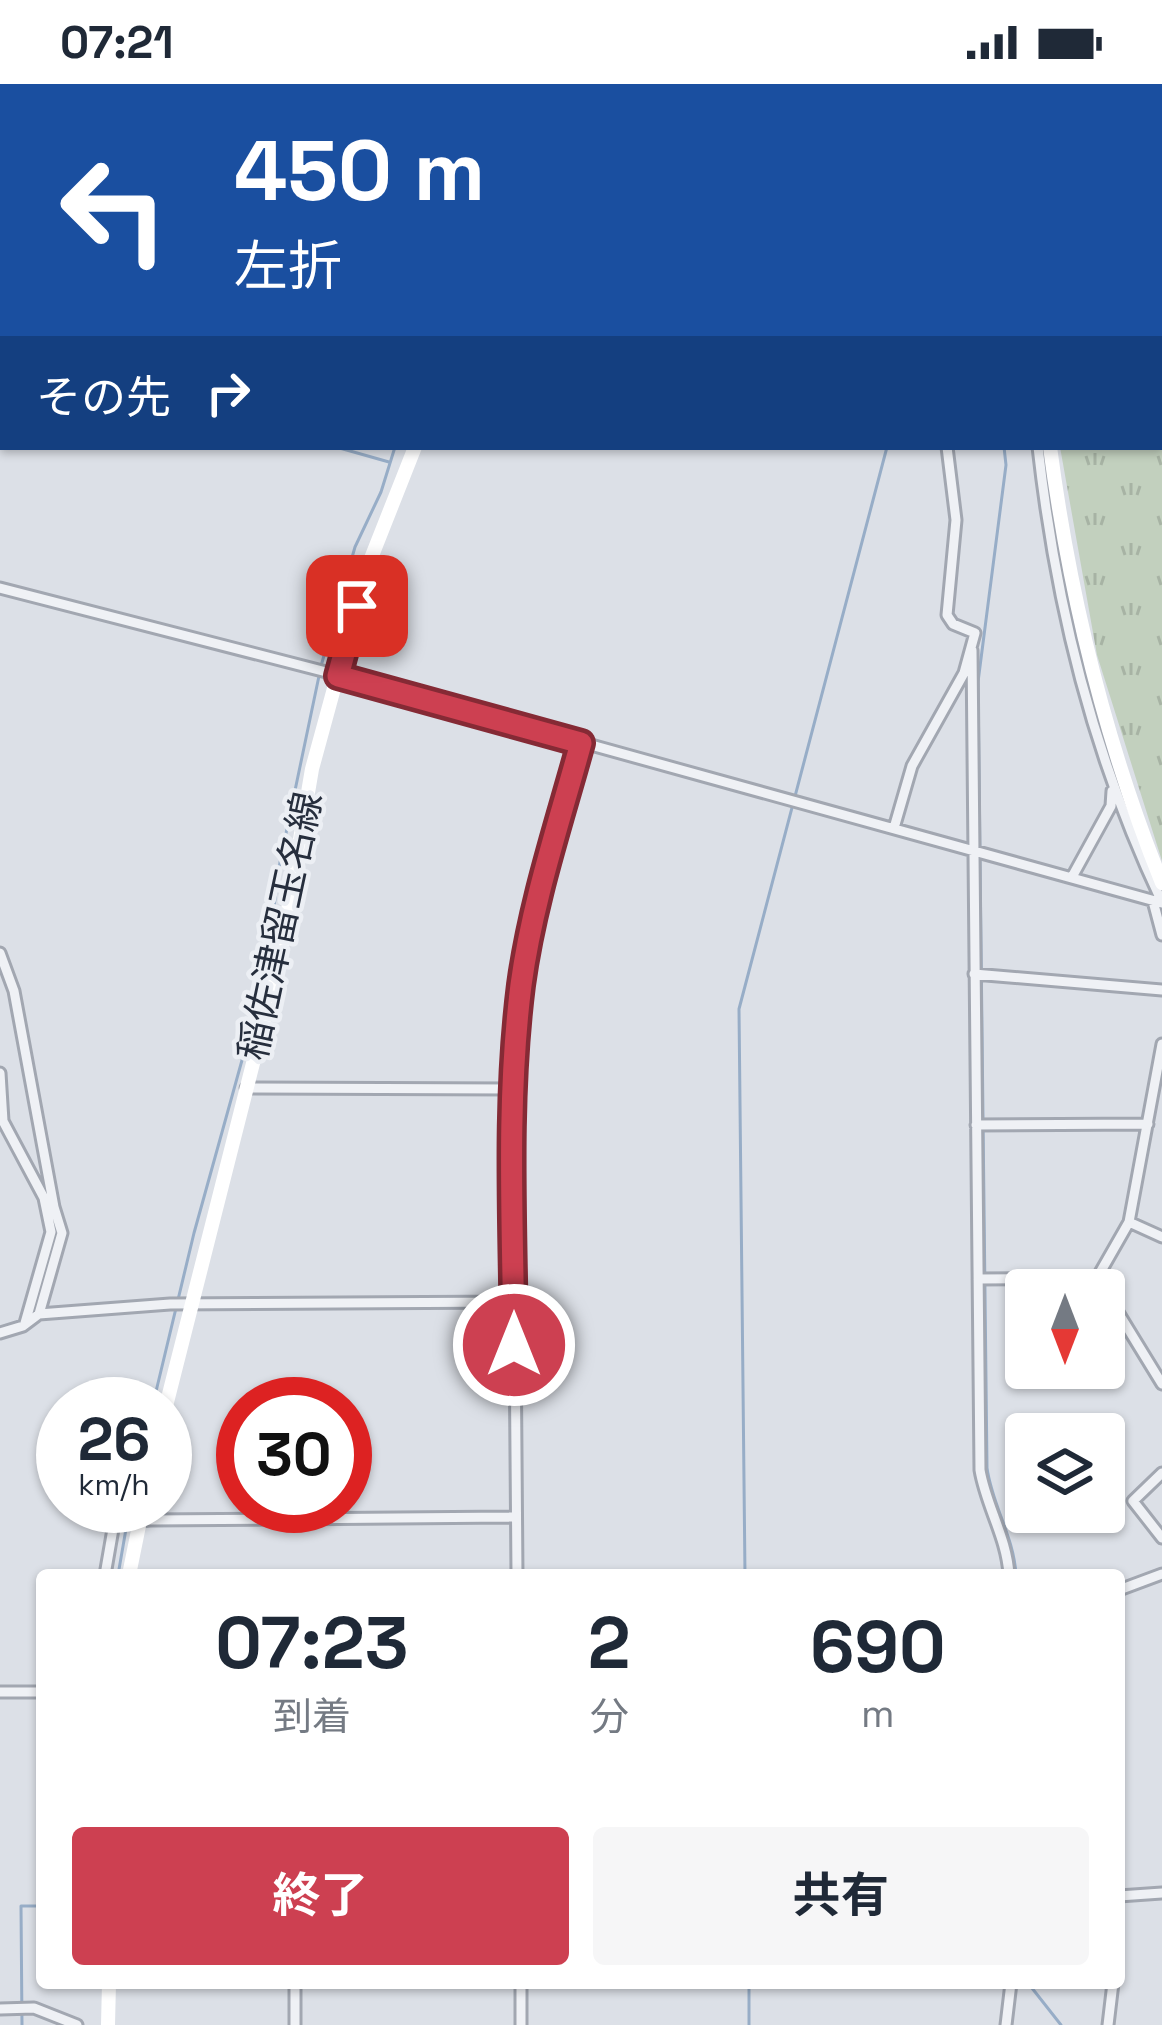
<!DOCTYPE html>
<html lang="ja">
<head>
<meta charset="utf-8">
<style>
	:root { --surface:#fff; --page:#f6f6f7; --text:#1f2937; --muted:#747a83; --accent:#cd4051 }
	body { margin:0; font-family:"Space Grotesk","Noto Sans JP",sans-serif; background:var(--page); color:var(--text); height:100vh; display:flex; flex-direction:column; font-size:45px; white-space:nowrap }
	* { box-sizing:border-box; margin:0 }
	p { font-size:39px; color:var(--muted) }
	.icon { flex:none; width:66px; height:66px; fill:none; stroke:currentColor; stroke-width:2; stroke-linecap:round; stroke-linejoin:round }
	.map { position:relative; flex:1; overflow:hidden }
	.drawer { position:absolute; left:36px; top:1485px; width:1089px; height:420px; display:flex; flex-direction:column; background:var(--surface); border-radius:12px; box-shadow:0 3px 9px #0004 }
	.drawer>* { flex:none }
	.top-card { position:absolute; left:0px; top:0px; width:1164px; height:366px; box-shadow:0 3px 9px #0004; background:#1a4fa0; color:#fff; overflow:hidden }
	.needle { width:78px; rotate:180deg }
	.controls { position:absolute; left:1005px; top:1185px; display:grid; gap:24px }
	.controls a { display:grid; place-items:center; width:120px; height:120px; border-radius:12px; background:var(--surface); box-shadow:0 3px 9px #0004; font-size:60px }
	.speed { position:absolute; left:36px; top:1293px; display:flex; gap:24px; font-size:60px; font-weight:700; text-align:center }
	.speed>* { display:grid; place-content:center; width:156px; height:156px; border-radius:50%; background:var(--surface); box-shadow:0 3px 9px #0004; line-height:1 }
	.speed small { font-size:30px; font-weight:400 }
	.speed .limit { border:18px solid #d22; background:#fff; color:#111 }
	.pin { position:absolute; display:grid; place-items:center; width:102px; height:102px; color:#fff; margin:-51px; border-radius:24px; box-shadow:0 6px 18px #0006 }
	.me { position:absolute; width:132px; margin:-66px; rotate:0deg; stroke-linejoin:round; filter:drop-shadow(0 0 9px #0008) }
	.turn { display:flex; align-items:center; gap:42px; height:252px; padding:0 36px; font-size:54px }
	.turn .icon { width:156px; height:156px; stroke-width:2.5 }
	.turn b { display:block; font-size:84px; line-height:102px }
	.then { display:flex; align-items:center; height:114px; padding:0 36px; background:#0003; gap:24px; font-size:45px }
	.eta { display:flex; justify-content:space-evenly; align-items:center; height:204px; text-align:center }
	.eta b { font-size:72px; font-weight:700; line-height:84px }
	.cta { display:flex; gap:24px; margin-top:auto; padding:24px 36px }
	.cta a { flex:1; height:138px; border-radius:12px; background:var(--accent); color:#fff; font-size:48px; font-weight:700; line-height:138px; text-align:center }
	.cta a+a { background:var(--page); color:var(--text) }
	.status { display:flex; justify-content:space-between; align-items:center; height:84px; padding:0 60px; background:var(--surface); direction:ltr }
	.status svg { height:33px; fill:currentColor }
	.map>svg:first-child { display:block }
	.park { fill:url(#park-tufts) }
	.lines { fill:none; stroke-linecap:round; stroke-linejoin:round }
	.stream { stroke:#97adc7; stroke-width:3 }
	.street-casing { stroke:#a2a7b1; stroke-width:15 }
	.street { stroke:#eff1f5; stroke-width:9 }
	.secondary { stroke:#fff; stroke-width:14 }
	.rail { stroke:#767f90; stroke-width:3; stroke-dasharray:6 12; stroke-linecap:butt }
	.route-casing { stroke:#852a35; stroke-width:30 }
	.route { stroke:#cd4051; stroke-width:21 }
	.labels { text-anchor:middle; dominant-baseline:central; stroke-width:9; stroke-linejoin:round; paint-order:stroke }
	.street-label { font-size:39px; fill:#262e3d; stroke:#eceff4 }
</style>
</head>
<body>
<div class="status"><b>07:21</b><svg viewBox="0 0 49 12"><path d="M0 12V9h3v3zM5 12V6h3v6zM10 12V3h3v9zM15 12V0h3v12zM26 1h20v11H26zM47 4h2v5h-2z"/></svg></div>
<div class="map">
<svg width="1162" height="1941" viewBox="0 0 1162 1941">
	<defs>
		<pattern id="park-tufts" width="24" height="20" patternUnits="userSpaceOnUse" patternTransform="scale(3)"><rect width="24" height="20" fill="#c2d0be"/><path d="M3 7l-1-3M5 7V3M7 7l1-3M15 17l-1-3M17 17v-4M19 17l1-3" fill="none" stroke="#a7b3a4"/></pattern>
	</defs>
	<rect width="100%" height="100%" fill="#dce0e7"/>
	<!-- park -->
	<path class="park" d="M 1162,113 L 1162,777 L 1097,571 L 1060,363 L 1161,363 Z"/>
	<g class="lines">
		<!-- stream -->
		<path class="stream" d="M 492,3 L 492,0
			M 1017,3 L 1018,0
			M 1161,101 L 1162,101
			M 0,272 L 3,272
			M 336,363 L 389,378
			M 1004,363 L 1006,381 L 978,598 L 987,1384 C 992,1421 1014,1453 1016,1491
			M 321,582 L 355,463 L 381,408 L 395,363
			M 153,1320 L 194,1149 L 264,897 L 280,778 L 319,592
			M 129,1430 L 131,1422
			M 118,1491 L 126,1445
			M 745,1491 L 739,925 L 887,363
			M 749,1899 L 749,1941
			M 1028,1899 L 1061,1941
			M 22,1941 L 21,1822 L 42,1822"/>
		<defs>
			<path id="street" d="M 625,0 L 636,3
				M 827,3 L 827,0
				M 1011,3 L 1012,0
				M 1060,3 L 1061,0
				M 1038,363 C 1056,523 1093,672 1162,818
				M 0,504 L 338,591 L 1162,819
				M 972,566 L 980,1386 C 986,1422 1007,1454 1009,1491
				M 894,744 L 912,682 L 964,589 L 975,549 L 953,540 L 947,531 L 956,436 L 947,363
				M 1072,793 L 1111,722 L 1112,707
				M 1153,817 L 1162,851
				M 0,869 L 14,907 L 54,1123 L 62,1149 L 39,1230
				M 974,890 L 1162,906
				M 0,989 L 3,1037 L 44,1114 L 51,1148 L 25,1239
				M 246,1004 L 513,1005
				M 976,1041 L 1148,1040
				M 1129,1138 L 1162,1153
				M 1097,1194 L 1129,1138 L 1162,960
				M 1097,1194 L 1162,1300
				M 978,1195 L 1097,1194
				M 0,1249 L 23,1242 L 39,1230 L 170,1220 L 514,1218
				M 1162,1389 L 1133,1417 L 1162,1454
				M 113,1440 L 150,1436 L 516,1433
				M 105,1491 L 117,1422
				M 517,1491 L 513,1005 L 521,902 L 532,840 L 581,660
				M 1119,1506 L 1162,1490
				M 0,1608 L 42,1608
				M 1119,1812 L 1162,1809
				M 295,1899 L 295,1941
				M 521,1899 L 521,1941
				M 0,1925 L 34,1924 L 77,1941
				M 1006,1941 L 1011,1899
				M 1108,1941 L 1113,1899"/>
		</defs>
		<!-- street casing -->
		<use href="#street" class="street-casing"/>
		<!-- street -->
		<use href="#street" class="street"/>
		<!-- secondary -->
		<path class="secondary" d="M 513,3 L 514,0
			M 1072,3 L 1073,0
			M 1050,363 C 1070,514 1105,658 1162,799
			M 165,1326 L 280,873 L 312,685 L 366,487 L 415,363
			M 129,1491 L 143,1422
			M 108,1941 L 109,1899"/>
		<!-- rail -->
		<path class="rail" d="M 1055,0 L 1059,3
			M 1161,78 L 1162,78"/>
	</g>
	<g class="lines">
		<defs>
			<path id="route" d="M 357,522 L 338,592 L 581,659 C 559,739 532,819 521,901 C 506,1020 513,1142 514,1261"/>
		</defs>
		<!-- route casing -->
		<use href="#route" class="route-casing"/>
		<!-- route -->
		<use href="#route" class="route"/>
	</g>
	<g class="labels">
		<!-- street labels -->
		<g class="street-label">
			<text transform="translate(280 842) rotate(-78)">稲佐津留玉名線</text>
		</g>
	</g>
</svg>
<div class="controls">
<a><svg class="needle" viewBox="-14 -14 28 28"><path d="M0-13l5 13h-10z" fill="#e53935"/><path d="M0 13l5-13h-10z" fill="#747a83"/></svg></a>
<a><svg class="icon" aria-label="layers" viewBox="0 0 24 24"><path d="M12 4l9 5-9 5-9-5zM3 14l9 5 9-5"/></svg></a>
</div>
<div class="speed"><div>26<small>km/h</small></div><div class="limit">30</div></div>
<div class="pin" style="left:357px;top:522px;background:#d93025"><svg class="icon" aria-label="arrive" viewBox="0 0 24 24"><path d="M6 21V4h12l-3 4 3 4H6"/></svg></div>
<svg class="me" style="left:514px;top:1261px" viewBox="-20 -20 40 40"><circle r="17" fill="#cd4051" stroke="#fff" stroke-width="3"/><path d="M0-11L8 9 0 5-8 9z" fill="#fff"/></svg>
<div class="top-card">
<div class="turn"><svg class="icon" aria-label="left" viewBox="0 0 24 24"><path d="M17 20v-9H6M10 6l-5 5 5 5"/></svg><div><b>450 m</b>左折</div></div>
<div class="then">その先<svg class="icon" aria-label="right" viewBox="0 0 24 24"><path d="M7 20v-9h11M14 6l5 5-5 5"/></svg></div>
</div>
<section class="drawer">
<div class="eta">
<div><b>07:23</b><p>到着</p></div>
<div><b>2</b><p>分</p></div>
<div><b>690</b><p>m</p></div>
</div>
<div class="cta"><a>終了</a><a>共有</a></div>
</section>
</div>
</body>
</html>
